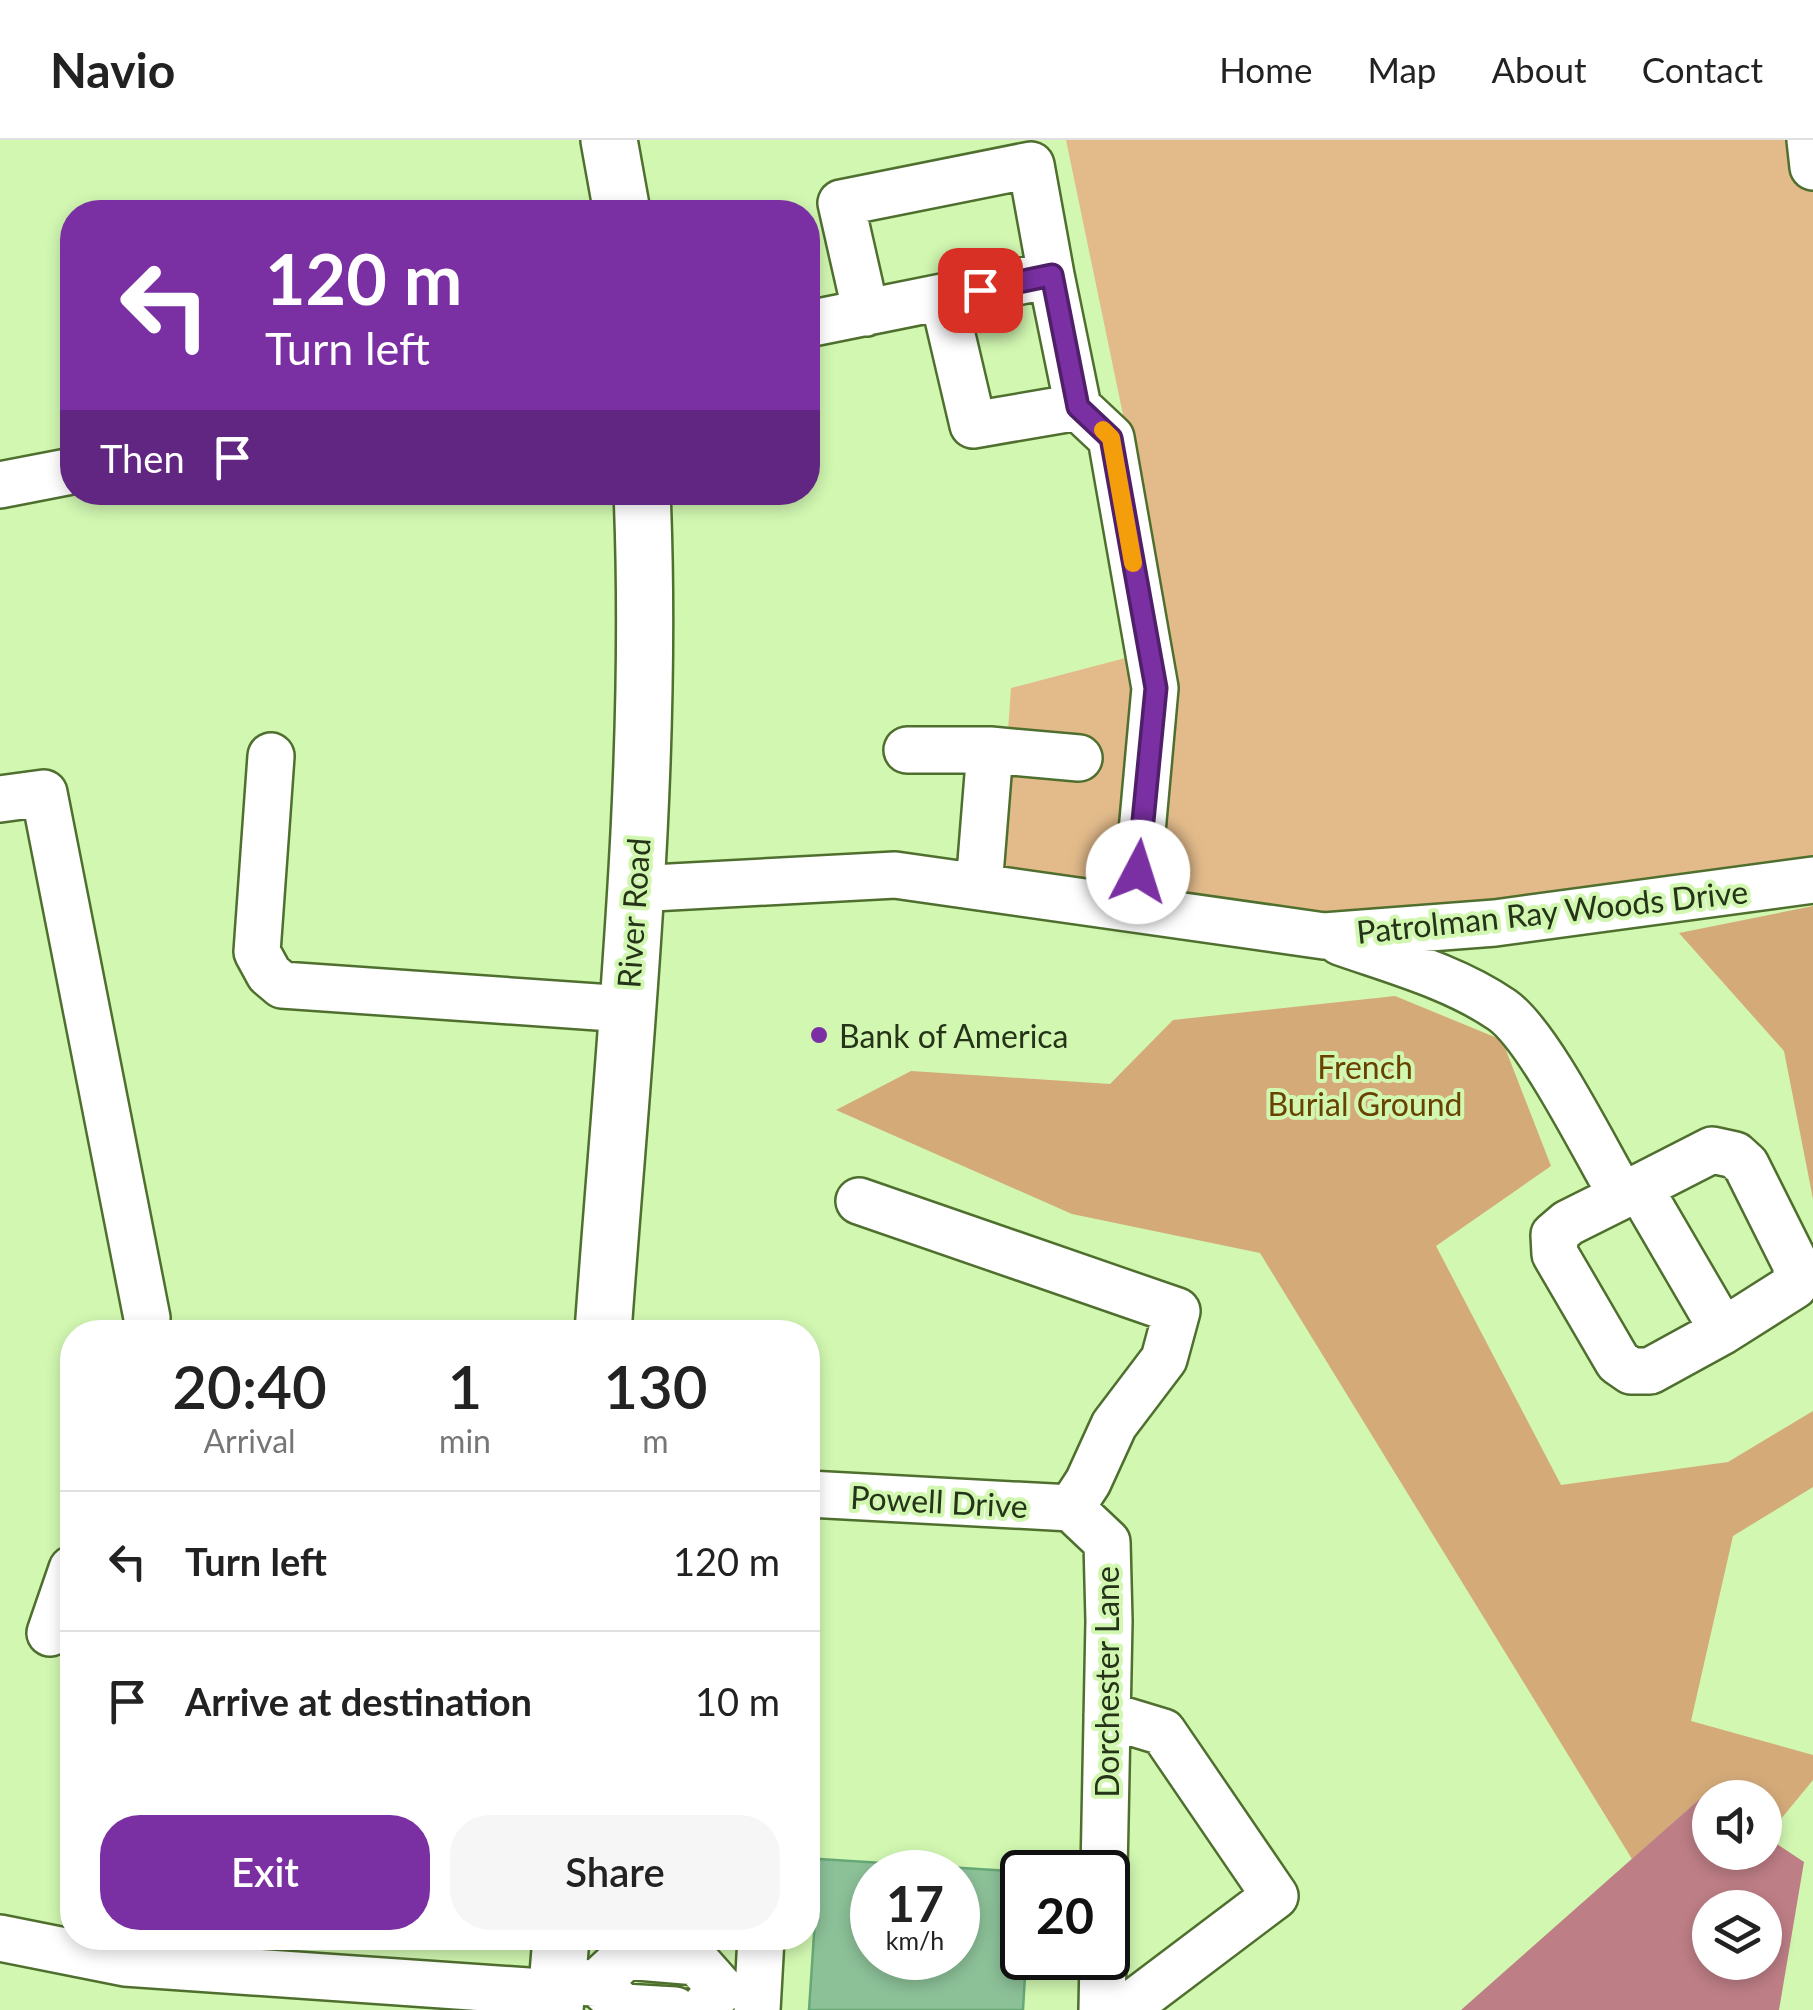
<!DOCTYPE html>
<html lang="en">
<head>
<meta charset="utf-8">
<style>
	:root { --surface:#fff; --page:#f6f6f6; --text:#222; --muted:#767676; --line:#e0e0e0; --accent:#7a30a2 }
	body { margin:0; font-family:Lato,sans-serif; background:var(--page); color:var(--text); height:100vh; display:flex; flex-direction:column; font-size:38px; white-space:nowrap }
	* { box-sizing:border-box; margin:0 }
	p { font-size:32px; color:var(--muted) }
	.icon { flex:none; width:55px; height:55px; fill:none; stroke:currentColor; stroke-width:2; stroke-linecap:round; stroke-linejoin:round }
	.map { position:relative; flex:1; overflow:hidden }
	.sheet { position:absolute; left:60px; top:1180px; width:760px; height:630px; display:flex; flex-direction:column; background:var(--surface); border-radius:40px; box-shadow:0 5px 15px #0003 }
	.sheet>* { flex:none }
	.top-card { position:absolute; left:60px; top:60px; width:760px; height:305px; border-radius:40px; box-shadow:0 5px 15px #0003; background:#7a30a2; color:#fff; overflow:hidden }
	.fabs { position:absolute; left:1692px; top:1640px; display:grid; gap:20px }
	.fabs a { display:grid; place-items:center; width:90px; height:90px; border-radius:50%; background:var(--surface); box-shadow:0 5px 15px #0003; font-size:50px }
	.speed { position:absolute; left:850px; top:1710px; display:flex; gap:20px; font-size:50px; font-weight:700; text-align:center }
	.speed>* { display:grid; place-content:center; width:130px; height:130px; border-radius:50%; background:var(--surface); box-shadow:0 5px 15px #0003; line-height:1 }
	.speed small { font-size:25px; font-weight:400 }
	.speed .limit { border:5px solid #111; border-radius:15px; background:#fff; color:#111 }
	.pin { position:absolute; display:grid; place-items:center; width:85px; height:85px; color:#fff; margin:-42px; border-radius:20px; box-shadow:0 5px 15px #0006 }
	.me { position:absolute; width:110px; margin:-55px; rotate:5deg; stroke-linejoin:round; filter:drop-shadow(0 0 8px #0008) }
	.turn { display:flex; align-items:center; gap:35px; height:210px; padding:0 40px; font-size:45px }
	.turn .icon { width:130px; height:130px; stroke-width:2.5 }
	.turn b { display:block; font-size:70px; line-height:85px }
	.then { display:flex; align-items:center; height:95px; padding:0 40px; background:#0003; gap:20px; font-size:38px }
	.eta { display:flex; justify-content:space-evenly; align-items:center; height:170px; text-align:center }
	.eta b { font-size:60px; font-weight:600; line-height:70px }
	.cta { display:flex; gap:20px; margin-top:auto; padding:20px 40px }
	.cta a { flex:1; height:115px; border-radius:40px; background:var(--accent); color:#fff; font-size:40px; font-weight:600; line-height:115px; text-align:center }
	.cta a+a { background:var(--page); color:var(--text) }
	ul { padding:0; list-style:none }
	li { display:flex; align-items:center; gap:30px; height:140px; padding:0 40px; border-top:2px solid var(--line) }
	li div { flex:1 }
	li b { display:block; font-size:38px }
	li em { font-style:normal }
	header { display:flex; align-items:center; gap:60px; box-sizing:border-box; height:140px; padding:0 50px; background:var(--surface); border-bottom:2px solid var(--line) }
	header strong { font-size:48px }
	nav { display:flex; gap:55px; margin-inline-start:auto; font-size:35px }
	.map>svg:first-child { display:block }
	.green { fill:#e3bb8b }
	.forest { fill:#d4aa79 }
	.water { fill:#be7e86; fill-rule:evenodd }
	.building { fill:#8cc198; stroke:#67a877; stroke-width:2.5; fill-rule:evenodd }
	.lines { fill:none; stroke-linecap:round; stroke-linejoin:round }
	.minor-casing { stroke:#4f6f2f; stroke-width:50 }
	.major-casing { stroke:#4f6f2f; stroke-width:60 }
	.minor { stroke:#fff; stroke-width:45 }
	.major { stroke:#fff; stroke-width:55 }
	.route-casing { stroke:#4f1f69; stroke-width:25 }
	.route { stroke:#7a30a2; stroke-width:18 }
	.slow { stroke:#f59e0b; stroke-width:18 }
	.poi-dot { fill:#7a30a2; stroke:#d1f7b1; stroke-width:4 }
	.labels { text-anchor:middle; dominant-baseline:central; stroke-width:8; stroke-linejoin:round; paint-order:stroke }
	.street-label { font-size:32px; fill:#253318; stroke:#d1f7b1 }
	.poi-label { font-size:32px; fill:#253318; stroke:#d1f7b1; text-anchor:start }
	.park-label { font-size:32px; fill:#694100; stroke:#d1f7b1 }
</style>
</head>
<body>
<header>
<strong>Navio</strong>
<nav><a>Home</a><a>Map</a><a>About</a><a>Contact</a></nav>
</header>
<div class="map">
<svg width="1813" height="1870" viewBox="0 0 1813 1870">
	<rect width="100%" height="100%" fill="#d1f7b1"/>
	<!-- green -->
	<path class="green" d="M 1066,0 L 1813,0 L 1813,716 L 1328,783 L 997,748 L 1011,548 L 1171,506 Z"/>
	<!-- forest -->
	<path class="forest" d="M 1813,766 L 1813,1059 L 1784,911 L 1679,793 Z
		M 1395,856 L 1502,900 L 1551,1026 L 1436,1106 L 1561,1345 L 1728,1322 L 1813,1271 L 1813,1347 L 1733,1396 L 1691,1581 L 1813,1615 L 1813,1640 L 1766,1697 L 1765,1658 L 1710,1658 L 1710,1661 L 1703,1656 L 1632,1719 L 1260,1113 L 1072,1074 L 836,970 L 911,931 L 1110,944 L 1173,880 Z"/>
	<!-- water -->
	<path class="water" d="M 1703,1656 L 1710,1661 L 1710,1712 L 1765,1712 L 1765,1696 L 1804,1722 L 1779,1870 L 1461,1870 ZM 1710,1768 L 1765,1768 L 1765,1822 L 1710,1822 Z"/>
	<!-- building -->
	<path class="building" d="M 819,1719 L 1024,1732 L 1022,1818 L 1026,1818 L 1023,1870 L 809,1870 ZM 872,1732 L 958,1732 L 958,1818 L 872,1818 Z"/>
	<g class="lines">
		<defs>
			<path id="minor" d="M 1810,0 L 1813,27
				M 866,173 L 841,63 L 1031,25 L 1051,135
				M 808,184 L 1051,135 L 1078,267 L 973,285 L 943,157
				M 1078,267 L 1111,298 L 1155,548 L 1135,769
				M 0,345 L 72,331
				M 907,610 L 990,610 L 979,747
				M 990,610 L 1079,618
				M 271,616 L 257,812 L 269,834 L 282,845 L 626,869
				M 0,659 L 44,653 L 147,1178
				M 634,749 L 895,735 L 1324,796 L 1495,783 L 1813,740
				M 1340,802 C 1394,821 1454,837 1502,870 C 1539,896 1596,1012 1622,1056 L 1568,1083 L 1554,1095 L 1555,1114 L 1618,1222 L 1631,1231 L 1650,1231 L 1723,1191 L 1794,1146 L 1797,1127 L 1746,1025 L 1735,1015 L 1712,1010 L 1622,1056
				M 1639,1047 L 1723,1191
				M 859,1061 L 1177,1171 L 1164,1219 L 1114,1285 L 1088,1342 L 1071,1368
				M 808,1354 L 1071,1368
				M 1071,1368 L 1107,1402 L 1109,1481 L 1104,1732
				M 50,1493 L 72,1429
				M 1107,1575 L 1163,1592 L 1275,1756 L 1124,1870
				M 0,1798 L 125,1823 L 557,1853
				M 569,1842 L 597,1843 L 623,1867 L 675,1870
				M 597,1843 L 626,1816 L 697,1822 L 721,1849 L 702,1870
				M 757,1870 L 761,1798
				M 1102,1870 L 1103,1818"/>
			<path id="major" d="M 609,0 L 622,72
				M 603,1192 C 623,913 654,632 642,352
				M 555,1870 L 561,1798"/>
		</defs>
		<!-- minor casing -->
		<use href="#minor" class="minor-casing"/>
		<!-- major casing -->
		<use href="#major" class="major-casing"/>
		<!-- minor -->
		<use href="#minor" class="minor"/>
		<!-- major -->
		<use href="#major" class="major"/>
	</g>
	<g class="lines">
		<defs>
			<path id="route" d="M 980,150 L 1052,135 L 1078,267 L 1111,298 L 1156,548 L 1138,732"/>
		</defs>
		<!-- route casing -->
		<use href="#route" class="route-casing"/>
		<!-- route -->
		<use href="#route" class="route"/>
		<!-- slow -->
		<path class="slow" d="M 1103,290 L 1111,298 L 1133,423"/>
	</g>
	<!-- markers -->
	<circle class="poi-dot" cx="819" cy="895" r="10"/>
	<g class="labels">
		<!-- street labels -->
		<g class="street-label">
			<text transform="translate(1552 771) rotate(-6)">Patrolman Ray Woods Drive</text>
			<text transform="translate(633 773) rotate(-86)">River Road</text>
			<text transform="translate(939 1361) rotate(3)">Powell Drive</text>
			<text transform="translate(1106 1542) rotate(-90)">Dorchester Lane</text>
		</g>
		<!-- poi labels -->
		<g class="poi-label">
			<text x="839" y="895">Bank of America</text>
		</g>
		<!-- park labels -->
		<g class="park-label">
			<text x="1365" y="926">French<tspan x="1365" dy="37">Burial Ground</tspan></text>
		</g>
	</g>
</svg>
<div class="fabs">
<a><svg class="icon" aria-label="sound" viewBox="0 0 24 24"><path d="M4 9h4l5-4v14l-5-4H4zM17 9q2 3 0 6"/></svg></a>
<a><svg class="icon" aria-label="layers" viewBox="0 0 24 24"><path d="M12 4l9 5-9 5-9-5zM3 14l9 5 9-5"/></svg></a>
</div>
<div class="speed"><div>17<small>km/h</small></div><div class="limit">20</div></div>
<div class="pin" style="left:980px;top:150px;background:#d93025"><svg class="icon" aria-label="arrive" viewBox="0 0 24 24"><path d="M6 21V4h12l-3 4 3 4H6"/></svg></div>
<svg class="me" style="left:1138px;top:732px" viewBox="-20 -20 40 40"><circle r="19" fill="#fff"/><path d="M0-13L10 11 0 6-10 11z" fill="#7a30a2"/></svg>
<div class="top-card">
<div class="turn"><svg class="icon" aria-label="left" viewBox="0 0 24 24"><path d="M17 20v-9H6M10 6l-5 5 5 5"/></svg><div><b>120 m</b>Turn left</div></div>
<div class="then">Then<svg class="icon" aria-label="arrive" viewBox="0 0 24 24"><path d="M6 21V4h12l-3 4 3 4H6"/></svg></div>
</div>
<section class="sheet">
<div class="eta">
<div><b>20:40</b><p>Arrival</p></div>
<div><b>1</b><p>min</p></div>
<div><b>130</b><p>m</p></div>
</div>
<ul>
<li><svg class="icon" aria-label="left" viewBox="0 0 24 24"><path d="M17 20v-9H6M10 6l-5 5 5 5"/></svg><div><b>Turn left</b></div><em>120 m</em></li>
<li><svg class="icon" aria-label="arrive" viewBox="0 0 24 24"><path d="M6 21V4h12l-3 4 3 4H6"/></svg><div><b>Arrive at destination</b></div><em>10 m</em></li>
</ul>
<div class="cta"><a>Exit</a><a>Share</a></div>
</section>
</div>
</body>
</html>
